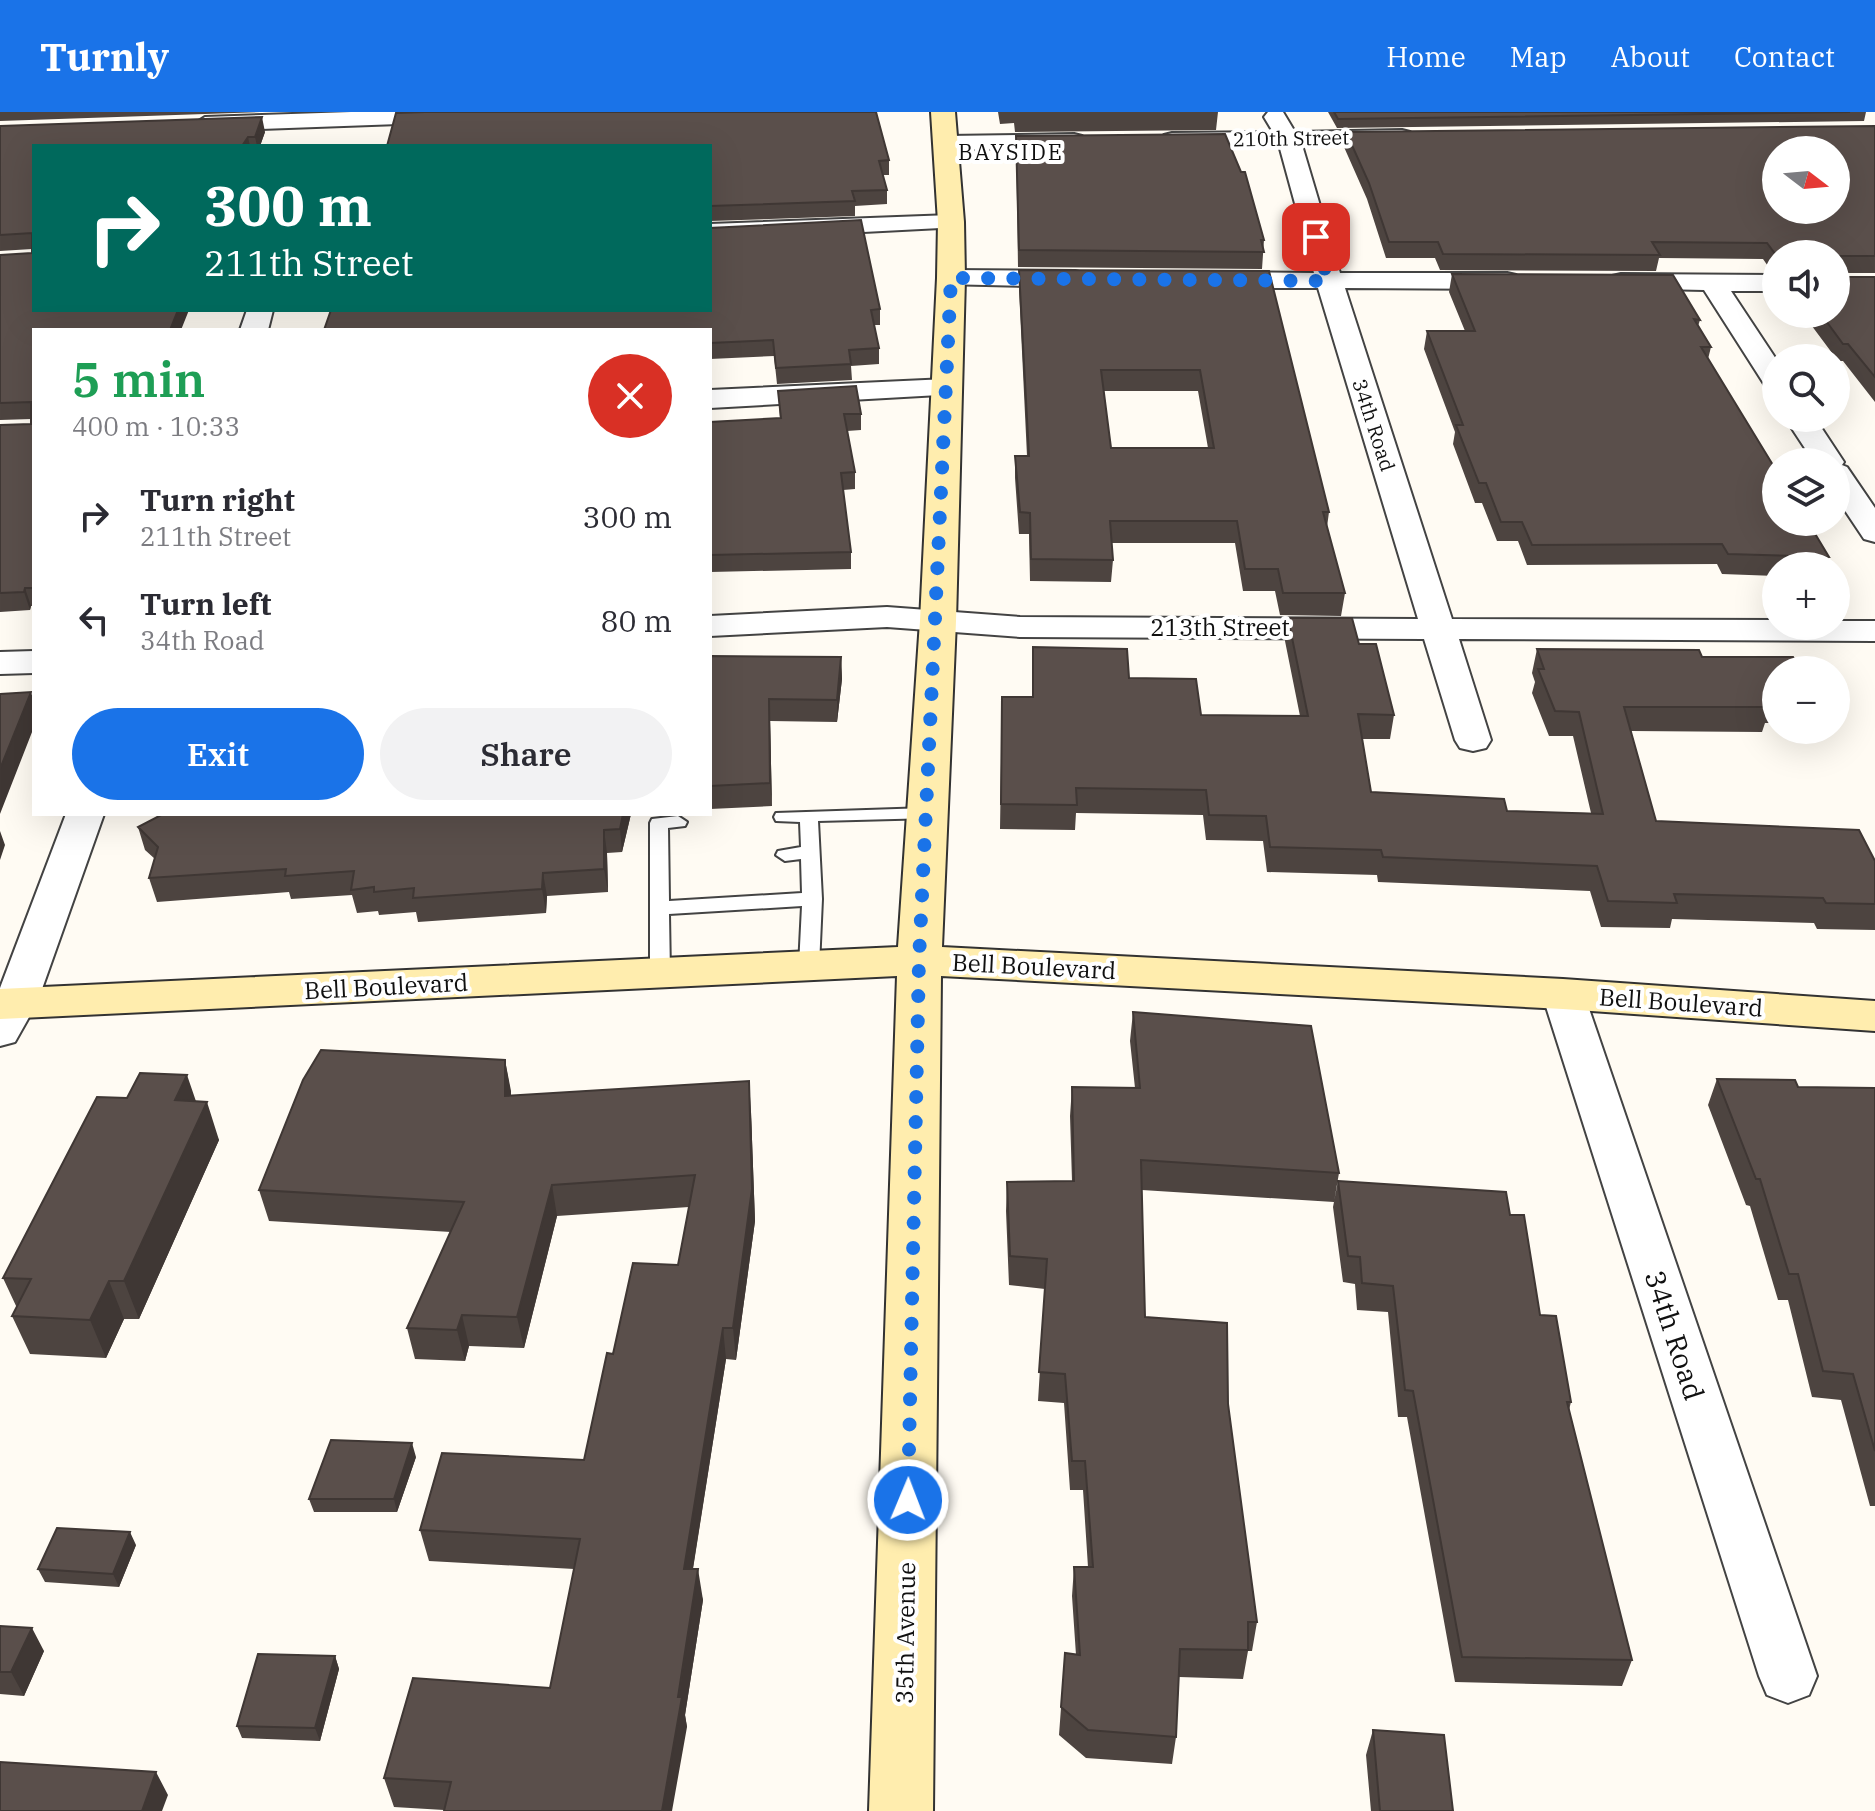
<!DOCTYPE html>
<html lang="en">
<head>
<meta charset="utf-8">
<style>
	:root { --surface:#fff; --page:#f2f2f3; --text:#2b2b33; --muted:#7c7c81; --accent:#1a73e8 }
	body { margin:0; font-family:"IBM Plex Serif",serif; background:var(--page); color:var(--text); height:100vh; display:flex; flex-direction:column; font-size:30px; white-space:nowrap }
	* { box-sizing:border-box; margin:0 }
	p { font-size:26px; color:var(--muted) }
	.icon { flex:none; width:44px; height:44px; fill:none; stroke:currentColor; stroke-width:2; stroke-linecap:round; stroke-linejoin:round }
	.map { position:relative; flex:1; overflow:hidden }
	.panel { position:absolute; left:32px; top:216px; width:680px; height:488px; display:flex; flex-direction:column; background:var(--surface); border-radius:0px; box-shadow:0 8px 32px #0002 }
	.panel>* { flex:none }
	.hud { position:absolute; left:32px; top:32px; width:680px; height:168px; border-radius:0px; box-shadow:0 8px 32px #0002; background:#00695c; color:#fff; overflow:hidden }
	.needle { width:52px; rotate:106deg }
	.controls { position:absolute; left:1762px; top:24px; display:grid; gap:16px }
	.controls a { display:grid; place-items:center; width:88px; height:88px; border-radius:50%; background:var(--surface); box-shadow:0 8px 32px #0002; font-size:40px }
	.pin { position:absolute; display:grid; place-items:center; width:68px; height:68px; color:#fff; margin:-34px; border-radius:16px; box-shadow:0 4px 12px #0006 }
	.me { position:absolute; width:88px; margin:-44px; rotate:1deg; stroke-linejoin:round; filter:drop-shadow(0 0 6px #0008) }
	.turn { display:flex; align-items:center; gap:28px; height:168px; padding:0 40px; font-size:36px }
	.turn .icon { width:104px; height:104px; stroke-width:2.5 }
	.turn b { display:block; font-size:56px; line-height:68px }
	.round { display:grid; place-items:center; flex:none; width:84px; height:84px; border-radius:42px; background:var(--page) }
	.head { display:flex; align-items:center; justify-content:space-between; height:136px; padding:0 40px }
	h1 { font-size:48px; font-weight:600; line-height:60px; color:#1e9e55 }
	.primary-button { display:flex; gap:16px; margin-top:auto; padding:16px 40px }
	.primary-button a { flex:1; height:92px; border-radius:48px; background:var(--accent); color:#fff; font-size:32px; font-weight:600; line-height:92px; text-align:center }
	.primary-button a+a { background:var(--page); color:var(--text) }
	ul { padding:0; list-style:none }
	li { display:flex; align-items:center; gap:24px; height:104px; padding:0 40px }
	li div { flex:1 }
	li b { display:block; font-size:30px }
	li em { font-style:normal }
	header { display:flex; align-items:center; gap:48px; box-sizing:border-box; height:112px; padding:0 40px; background:var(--accent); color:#fff }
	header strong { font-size:38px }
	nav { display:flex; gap:44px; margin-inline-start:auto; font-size:28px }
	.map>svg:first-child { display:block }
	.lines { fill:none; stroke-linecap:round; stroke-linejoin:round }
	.lane-casing { stroke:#434343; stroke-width:4 }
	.street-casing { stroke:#434343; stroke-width:4 }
	.secondary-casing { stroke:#323232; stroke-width:4 }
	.lane { fill:#fff; fill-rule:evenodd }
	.street { fill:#fff; fill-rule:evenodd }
	.secondary { fill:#ffedae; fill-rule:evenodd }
	.wall { fill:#4d4440; fill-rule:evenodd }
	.shaded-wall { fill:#3f3734 }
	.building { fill:#5a4f4b; stroke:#3f3734; stroke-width:2; fill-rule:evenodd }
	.route { stroke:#1a73e8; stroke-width:14; stroke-dasharray:0 25.2 }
	.labels { text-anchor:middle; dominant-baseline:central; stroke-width:8; stroke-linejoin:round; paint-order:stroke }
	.far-street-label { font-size:20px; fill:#101010; stroke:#fff }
	.far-neighbourhood-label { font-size:22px; letter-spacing:2px; fill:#101010; stroke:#fff }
	.street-label { font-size:24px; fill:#101010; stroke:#fff }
	.near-street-label { font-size:28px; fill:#101010; stroke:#fff }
</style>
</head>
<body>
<header>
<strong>Turnly</strong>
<nav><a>Home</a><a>Map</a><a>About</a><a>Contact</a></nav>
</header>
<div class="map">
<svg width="1875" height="1699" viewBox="0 0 1875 1699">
	<rect width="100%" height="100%" fill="#fffbf3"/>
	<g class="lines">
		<defs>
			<path id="lane" d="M 927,696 L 933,698 L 936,702 L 933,706 L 818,709 L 822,787 L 819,854 L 816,859 L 802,859 L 799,854 L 802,794 L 669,802 L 670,862 L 660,869 L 650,862 L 650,711 L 652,707 L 678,704 L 687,710 L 685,714 L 668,716 L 669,789 L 802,781 L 801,747 L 785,749 L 776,743 L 778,739 L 801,735 L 800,710 L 776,709 L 774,705 L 776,701 Z"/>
			<path id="street" d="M 351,0 L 547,0 L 536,7 L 205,19 L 194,12 L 205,5 Z
				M 1268,0 L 1283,0 L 1295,20 L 1402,18 L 1410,20 L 1413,25 L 1410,30 L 1402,32 L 1302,33 L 1340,161 L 1507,161 L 1516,163 L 1520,169 L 1516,175 L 1507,177 L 1345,176 L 1452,507 L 1776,508 L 1776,514 L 1836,514 L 1836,509 L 1875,509 L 1875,529 L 1459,527 L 1491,628 L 1486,636 L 1473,639 L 1460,636 L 1455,628 L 1424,527 L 1020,525 L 887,515 L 710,524 L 710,504 L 887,495 L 1020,505 L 1418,507 L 1318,176 L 1213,176 L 1204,174 L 1200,168 L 1204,162 L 1213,160 L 1314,161 L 1279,33 L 1172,35 L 1164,33 L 1161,28 L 1164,23 L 1172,21 L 1273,20 L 1264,5 Z
				M 1074,22 L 1082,24 L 1085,29 L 1082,34 L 947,38 L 939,36 L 936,31 L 939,26 L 947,24 Z
				M 951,103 L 960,105 L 963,110 L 960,115 L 710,128 L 710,112 Z
				M 951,158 L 1075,159 L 1084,161 L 1088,167 L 1084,173 L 1075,175 L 942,172 L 938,166 L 942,160 Z
				M 1621,162 L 1776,163 L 1776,179 L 1731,179 L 1776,247 L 1776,278 L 1766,275 L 1704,178 L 1612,176 L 1608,170 L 1612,164 Z
				M 247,198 L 273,198 L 268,218 L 240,218 Z
				M 947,267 L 957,270 L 961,276 L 957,282 L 710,296 L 710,278 Z
				M 1785,306 L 1815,306 L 1844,350 L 1842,353 L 1847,355 L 1875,396 L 1875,430 L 1864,427 L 1836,385 L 1836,350 L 1814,350 Z
				M 34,539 L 34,561 L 0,562 L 0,540 Z
				M 66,702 L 104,702 L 37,891 L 15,930 L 0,934 L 0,876 Z
				M 1563,868 L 1578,872 L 1584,882 L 1817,1564 L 1809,1583 L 1788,1591 L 1767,1583 L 1759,1564 L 1542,882 L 1548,872 Z"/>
			<path id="secondary" d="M 931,0 L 955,0 L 964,110 L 965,166 L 956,509 L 942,835 L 1563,867 L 1875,889 L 1875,919 L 1563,897 L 941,864 L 933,1699 L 869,1699 L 897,864 L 0,907 L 0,877 L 898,835 L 920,509 L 937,166 L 938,110 Z"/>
		</defs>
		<!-- lane casing -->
		<use href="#lane" class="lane-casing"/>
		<!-- street casing -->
		<use href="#street" class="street-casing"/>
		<!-- secondary casing -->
		<use href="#secondary" class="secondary-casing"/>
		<!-- lane -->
		<use href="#lane" class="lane"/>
		<!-- street -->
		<use href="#street" class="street"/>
		<!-- secondary -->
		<use href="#secondary" class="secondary"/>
	</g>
	<!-- wall -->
	<path class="wall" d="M 0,0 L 260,0 L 0,9 Z
		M 998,0 L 1218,0 L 1216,18 L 1015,20 L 1014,11 L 1000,12 Z
		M 1328,0 L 1866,0 L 1864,9 L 1337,16 Z
		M 1875,14 L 1875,161 L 1839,161 L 1839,165 L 1875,165 L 1875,290 L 1843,249 L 1838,249 L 1803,202 L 1836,202 L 1836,142 L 1776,142 L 1776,161 L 1772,160 L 1763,147 L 1659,146 L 1656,159 L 1440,158 L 1435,146 L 1386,146 L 1367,87 L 1344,35 L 1346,20 Z
		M 0,15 L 265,20 L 260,34 L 34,34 L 34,494 L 31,494 L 30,498 L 0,500 L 0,313 L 31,312 L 31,307 L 0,308 L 0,143 L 32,141 L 32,137 L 0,139 Z
		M 1016,24 L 1264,128 L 1262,157 L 1018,155 Z
		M 710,34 L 889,48 L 889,63 L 883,63 L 887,78 L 887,92 L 855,94 L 855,104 L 710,109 Z
		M 1019,158 L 1269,159 L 1329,400 L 1327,415 L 1345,481 L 1341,504 L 1280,503 L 1275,479 L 1243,479 L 1235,431 L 1111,431 L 1113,448 L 1111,470 L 1030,469 L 1029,422 L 1019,422 L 1015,366 L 1015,344 L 1027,344 L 1019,177 ZM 1104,279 L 1198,279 L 1208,336 L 1111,336 Z
		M 1452,162 L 1700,208 L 1698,214 L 1711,235 L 1708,247 L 1829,445 L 1826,454 L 1776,454 L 1776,464 L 1722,462 L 1717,452 L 1527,453 L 1518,429 L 1497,429 L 1482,391 L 1475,391 L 1453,332 L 1455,320 L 1424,237 L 1427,219 L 1465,219 L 1449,180 Z
		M 880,197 L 880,213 L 874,213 L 879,236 L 879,252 L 851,254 L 852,268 L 777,272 L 774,244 L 710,247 L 710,218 Z
		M 778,279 L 861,302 L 861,318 L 847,319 L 855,360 L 855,377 L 843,378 L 851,440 L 851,457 L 710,460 L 710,310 L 780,307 Z
		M 1288,506 L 1359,532 L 1394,603 L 1390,627 L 1362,627 L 1371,680 L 1507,699 L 1591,701 L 1573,624 L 1549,624 L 1532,581 L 1535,570 L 1532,561 L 1537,537 L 1702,545 L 1776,558 L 1776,611 L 1765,611 L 1762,620 L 1631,619 L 1656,709 L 1875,749 L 1875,818 L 1817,817 L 1814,811 L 1672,807 L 1670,816 L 1601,815 L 1590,779 L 1378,770 L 1377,763 L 1267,760 L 1263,729 L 1206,728 L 1203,703 L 1076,701 L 1075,718 L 1000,717 L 1002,585 L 1032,585 L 1033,535 L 1129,566 L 1201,603 L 1300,604 L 1285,529 Z
		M 710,544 L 841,545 L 842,567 L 837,610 L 770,609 L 772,694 L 710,697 Z
		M 163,702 L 631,702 L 622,740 L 607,741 L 608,780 L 547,784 L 546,801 L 418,810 L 416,800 L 379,803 L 378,799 L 357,801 L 352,783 L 291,787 L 289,780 L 157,790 L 149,766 L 155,747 L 145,738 L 138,715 Z
		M 1133,900 L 1339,1061 L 1334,1090 L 1142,1078 L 1145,1205 L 1228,1292 L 1257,1510 L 1252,1539 L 1248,1539 L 1243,1567 L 1179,1565 L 1176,1625 L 1172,1652 L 1086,1646 L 1059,1623 L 1065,1541 L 1076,1543 L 1072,1484 L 1074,1455 L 1088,1455 L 1083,1378 L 1070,1378 L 1064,1291 L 1038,1289 L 1045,1177 L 1009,1173 L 1006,1099 L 1007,1070 L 1072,1069 L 1070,1004 L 1072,975 L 1135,976 L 1130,929 Z
		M 505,948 L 511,983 L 751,1000 L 755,1109 L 736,1248 L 726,1247 L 693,1457 L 703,1488 L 685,1603 L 687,1615 L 444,1698 L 394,1695 L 384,1666 L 550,1576 L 574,1457 L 429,1449 L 420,1418 L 584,1348 L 613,1242 L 678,1153 L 689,1095 L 557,1104 L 524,1236 L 469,1234 L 465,1249 L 415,1247 L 407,1216 L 451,1120 L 269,1109 L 259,1078 Z
		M 1717,967 L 1798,975 L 1875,976 L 1875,1394 L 1870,1394 L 1841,1288 L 1812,1285 L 1788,1188 L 1778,1188 L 1750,1094 L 1746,1093 L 1708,993 Z
		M 196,989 L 219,1028 L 139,1207 L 124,1207 L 106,1246 L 30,1242 L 12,1204 L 17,1196 L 3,1166 Z
		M 1338,1069 L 1510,1103 L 1540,1203 L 1571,1290 L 1569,1298 L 1632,1548 L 1622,1574 L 1455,1570 L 1407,1305 L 1398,1305 L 1388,1200 L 1357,1198 L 1355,1172 L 1343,1170 L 1333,1095 Z
		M 416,1345 L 397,1400 L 314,1400 L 309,1387 Z
		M 136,1433 L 119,1475 L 45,1470 L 38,1457 Z
		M 0,1514 L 44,1539 L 24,1584 L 0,1582 Z
		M 335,1544 L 339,1557 L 320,1629 L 242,1626 L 237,1614 Z
		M 1373,1618 L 1453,1699 L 1371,1699 L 1366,1643 Z"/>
	<!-- shaded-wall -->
	<path class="shaded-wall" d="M 262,5 L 265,20 L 260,34 L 257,34 L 255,25 Z
		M 248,25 L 250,34 L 242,34 Z
		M 178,198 L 189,198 L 181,218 L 170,218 Z
		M 25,476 L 31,494 L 30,498 L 24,480 Z
		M 841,545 L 842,567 L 837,610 L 837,588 Z
		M 31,580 L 34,590 L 34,615 L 0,702 L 0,657 Z
		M 769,587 L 770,609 L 772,694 L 770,671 Z
		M 623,702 L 631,702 L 622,740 L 620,717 Z
		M 604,718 L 607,741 L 608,780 L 604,757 Z
		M 0,719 L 5,733 L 0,748 Z
		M 543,761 L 547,784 L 546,801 L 542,777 Z
		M 505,948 L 511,979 L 511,1015 L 505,984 Z
		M 187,963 L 200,1001 L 175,988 Z
		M 749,969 L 751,1000 L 755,1109 L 736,1248 L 733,1216 Z
		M 207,990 L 219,1028 L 139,1207 L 124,1169 Z
		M 552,1073 L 557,1104 L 524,1236 L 517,1205 Z
		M 109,1169 L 124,1207 L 106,1246 L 90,1208 Z
		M 462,1203 L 469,1234 L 465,1249 L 457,1218 Z
		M 723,1216 L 726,1247 L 688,1487 L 684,1457 Z
		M 412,1331 L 416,1345 L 397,1400 L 394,1387 Z
		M 130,1420 L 136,1433 L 119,1475 L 113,1462 Z
		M 698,1457 L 703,1488 L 685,1603 L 687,1615 L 672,1699 L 662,1699 Z
		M 32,1516 L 44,1539 L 24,1584 L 11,1560 Z
		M 335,1544 L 339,1557 L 320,1629 L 315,1616 Z
		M 156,1660 L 168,1683 L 162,1699 L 142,1699 Z"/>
	<!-- building -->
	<path class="building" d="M 425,0 L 876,0 L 889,48 L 879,49 L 887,78 L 852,79 L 855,89 L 710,94 L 710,34 L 387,34 L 396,1 Z
		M 1334,0 L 1850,0 L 1338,7 Z
		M 262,5 L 255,25 L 248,25 L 242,34 L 34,34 L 34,198 L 178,198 L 170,218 L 34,218 L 34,476 L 25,476 L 24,480 L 0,481 L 0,313 L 31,312 L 31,290 L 0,291 L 0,143 L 32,141 L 32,121 L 0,123 L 0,14 Z
		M 1875,14 L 1875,144 L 1839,144 L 1839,165 L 1875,165 L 1875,265 L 1848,232 L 1843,232 L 1821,202 L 1836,202 L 1836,142 L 1776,143 L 1767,131 L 1652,130 L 1660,143 L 1443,142 L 1438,130 L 1389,130 L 1369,71 L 1346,20 ZM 1776,38 L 1836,38 L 1836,98 L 1776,98 Z
		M 1225,22 L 1241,60 L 1245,60 L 1264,128 L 1261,128 L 1264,140 L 1019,138 L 1016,24 Z
		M 861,108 L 880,197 L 871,198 L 879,236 L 849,238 L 851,252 L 776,256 L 773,228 L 710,231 L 710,218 L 324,218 L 331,198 L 710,198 L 710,116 Z
		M 1019,158 L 1269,159 L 1329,400 L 1323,400 L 1345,481 L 1283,481 L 1278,457 L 1245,457 L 1237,409 L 1110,409 L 1113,448 L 1031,447 L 1030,401 L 1020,400 L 1015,344 L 1029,344 ZM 1101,258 L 1200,258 L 1214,336 L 1111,336 Z
		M 1452,162 L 1673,163 L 1700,208 L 1694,207 L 1711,235 L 1701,235 L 1776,358 L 1776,410 L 1808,410 L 1829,445 L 1728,442 L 1722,432 L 1532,433 L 1522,410 L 1501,410 L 1486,371 L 1479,371 L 1456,313 L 1463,313 L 1427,219 L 1475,219 Z
		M 856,274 L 861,302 L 844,302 L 855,360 L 841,361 L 851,440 L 710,443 L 710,310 L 781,306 L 778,279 Z
		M 1288,506 L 1352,506 L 1359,532 L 1376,532 L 1394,603 L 1358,602 L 1371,680 L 1504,687 L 1507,699 L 1603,702 L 1579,600 L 1555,599 L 1538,557 L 1544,557 L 1537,537 L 1699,538 L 1702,545 L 1793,545 L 1800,558 L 1776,558 L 1776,587 L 1765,587 L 1770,595 L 1624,595 L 1656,709 L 1859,718 L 1875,749 L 1875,792 L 1826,791 L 1823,786 L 1674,782 L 1677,791 L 1608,789 L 1597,754 L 1383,745 L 1381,738 L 1270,735 L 1266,704 L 1209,703 L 1206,678 L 1076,676 L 1077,693 L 1001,692 L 1002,585 L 1033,585 L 1033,535 L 1127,537 L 1129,566 L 1196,567 L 1201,603 L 1308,604 Z
		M 710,544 L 841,545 L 837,588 L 769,587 L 770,671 L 710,674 Z
		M 31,580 L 0,657 L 0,582 Z
		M 163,702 L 623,702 L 620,717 L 604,718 L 604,757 L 543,761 L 542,777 L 413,786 L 414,776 L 374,780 L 374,775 L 351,778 L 354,759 L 285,764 L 286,757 L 149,766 L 158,735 L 138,715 Z
		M 1133,900 L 1311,914 L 1339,1061 L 1141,1048 L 1145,1205 L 1227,1211 L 1228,1292 L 1257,1510 L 1248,1510 L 1248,1538 L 1180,1537 L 1176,1625 L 1088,1618 L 1061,1595 L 1065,1541 L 1080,1543 L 1074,1455 L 1093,1455 L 1085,1349 L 1072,1349 L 1065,1262 L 1039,1260 L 1047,1147 L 1010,1144 L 1007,1070 L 1074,1069 L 1072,975 L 1140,976 Z
		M 321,938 L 505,948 L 505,984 L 749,969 L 752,1077 L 733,1216 L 723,1216 L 684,1457 L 698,1457 L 678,1585 L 682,1585 L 662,1699 L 444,1699 L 451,1670 L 384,1666 L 413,1566 L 550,1576 L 580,1427 L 420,1418 L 442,1341 L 584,1348 L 607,1241 L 613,1242 L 633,1151 L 678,1153 L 695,1063 L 552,1073 L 517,1205 L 462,1203 L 457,1218 L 407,1216 L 464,1090 L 259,1078 L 303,968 Z
		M 140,961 L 187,963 L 175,988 L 207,990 L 124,1169 L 109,1169 L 90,1208 L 12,1204 L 31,1167 L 3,1166 L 97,985 L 127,986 Z
		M 1717,967 L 1795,968 L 1798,975 L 1875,976 L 1875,1339 L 1853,1262 L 1823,1259 L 1798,1162 L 1789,1162 L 1760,1067 L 1756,1067 Z
		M 1338,1069 L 1506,1080 L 1510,1103 L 1524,1103 L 1540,1203 L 1556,1204 L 1571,1290 L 1567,1290 L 1632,1548 L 1462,1545 L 1413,1279 L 1405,1278 L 1393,1174 L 1362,1171 L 1360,1145 L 1348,1144 Z
		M 331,1328 L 412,1331 L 394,1387 L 309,1387 Z
		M 57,1416 L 130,1420 L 113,1462 L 38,1457 Z
		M 0,1514 L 32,1516 L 11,1560 L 0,1560 Z
		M 258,1542 L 335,1544 L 315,1616 L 237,1614 Z
		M 1373,1618 L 1444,1623 L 1453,1699 L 1380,1699 Z
		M 0,1650 L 156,1660 L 142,1699 L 0,1699 Z"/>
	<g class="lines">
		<!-- route -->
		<path class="route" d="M 908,1388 L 919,848 L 951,166 L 1328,169 L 1316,125"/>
	</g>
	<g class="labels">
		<!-- far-street labels -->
		<g class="far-street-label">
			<text transform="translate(1291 26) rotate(-1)">210th Street</text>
			<text transform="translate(1374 313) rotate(72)">34th Road</text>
		</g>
		<!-- far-neighbourhood labels -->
		<g class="far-neighbourhood-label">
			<text x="1011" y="39">BAYSIDE</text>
		</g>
		<!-- street labels -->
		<g class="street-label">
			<text x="1220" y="515">213th Street</text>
			<text transform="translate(1034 854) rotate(3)">Bell Boulevard</text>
			<text transform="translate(386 874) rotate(-3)">Bell Boulevard</text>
			<text transform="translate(1681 890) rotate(4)">Bell Boulevard</text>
			<text transform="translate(905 1521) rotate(-89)">35th Avenue</text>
		</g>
		<!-- near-street labels -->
		<g class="near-street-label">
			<text transform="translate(1675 1223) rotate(72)">34th Road</text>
		</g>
	</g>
</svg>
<div class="controls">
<a><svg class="needle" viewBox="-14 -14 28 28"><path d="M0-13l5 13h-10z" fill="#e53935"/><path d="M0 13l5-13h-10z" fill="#7c7c81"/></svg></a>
<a><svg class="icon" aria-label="sound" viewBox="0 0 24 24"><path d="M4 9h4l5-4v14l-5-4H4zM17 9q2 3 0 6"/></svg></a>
<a><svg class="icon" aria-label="search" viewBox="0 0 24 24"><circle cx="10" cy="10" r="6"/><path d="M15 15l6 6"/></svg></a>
<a><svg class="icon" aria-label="layers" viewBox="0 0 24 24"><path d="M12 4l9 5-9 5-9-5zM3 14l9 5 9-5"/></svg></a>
<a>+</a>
<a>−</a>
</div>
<div class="pin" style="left:1316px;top:125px;background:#d93025"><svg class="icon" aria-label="arrive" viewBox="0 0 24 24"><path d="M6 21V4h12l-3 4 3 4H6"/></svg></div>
<svg class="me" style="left:908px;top:1388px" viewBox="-20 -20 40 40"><circle r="17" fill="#1a73e8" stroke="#fff" stroke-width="3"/><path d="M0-11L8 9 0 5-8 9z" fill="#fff"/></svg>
<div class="hud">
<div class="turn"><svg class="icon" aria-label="right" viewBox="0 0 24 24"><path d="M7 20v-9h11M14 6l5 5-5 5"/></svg><div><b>300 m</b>211th Street</div></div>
</div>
<section class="panel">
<div class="head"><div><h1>5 min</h1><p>400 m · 10:33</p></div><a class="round" style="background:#d93025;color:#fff"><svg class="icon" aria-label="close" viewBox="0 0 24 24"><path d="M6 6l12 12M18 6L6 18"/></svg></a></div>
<ul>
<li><svg class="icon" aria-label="right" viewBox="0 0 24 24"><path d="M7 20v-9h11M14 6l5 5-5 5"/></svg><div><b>Turn right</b><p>211th Street</p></div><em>300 m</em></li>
<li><svg class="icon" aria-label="left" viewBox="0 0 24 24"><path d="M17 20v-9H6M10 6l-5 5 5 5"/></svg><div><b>Turn left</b><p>34th Road</p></div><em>80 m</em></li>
</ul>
<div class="primary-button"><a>Exit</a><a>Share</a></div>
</section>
</div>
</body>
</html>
